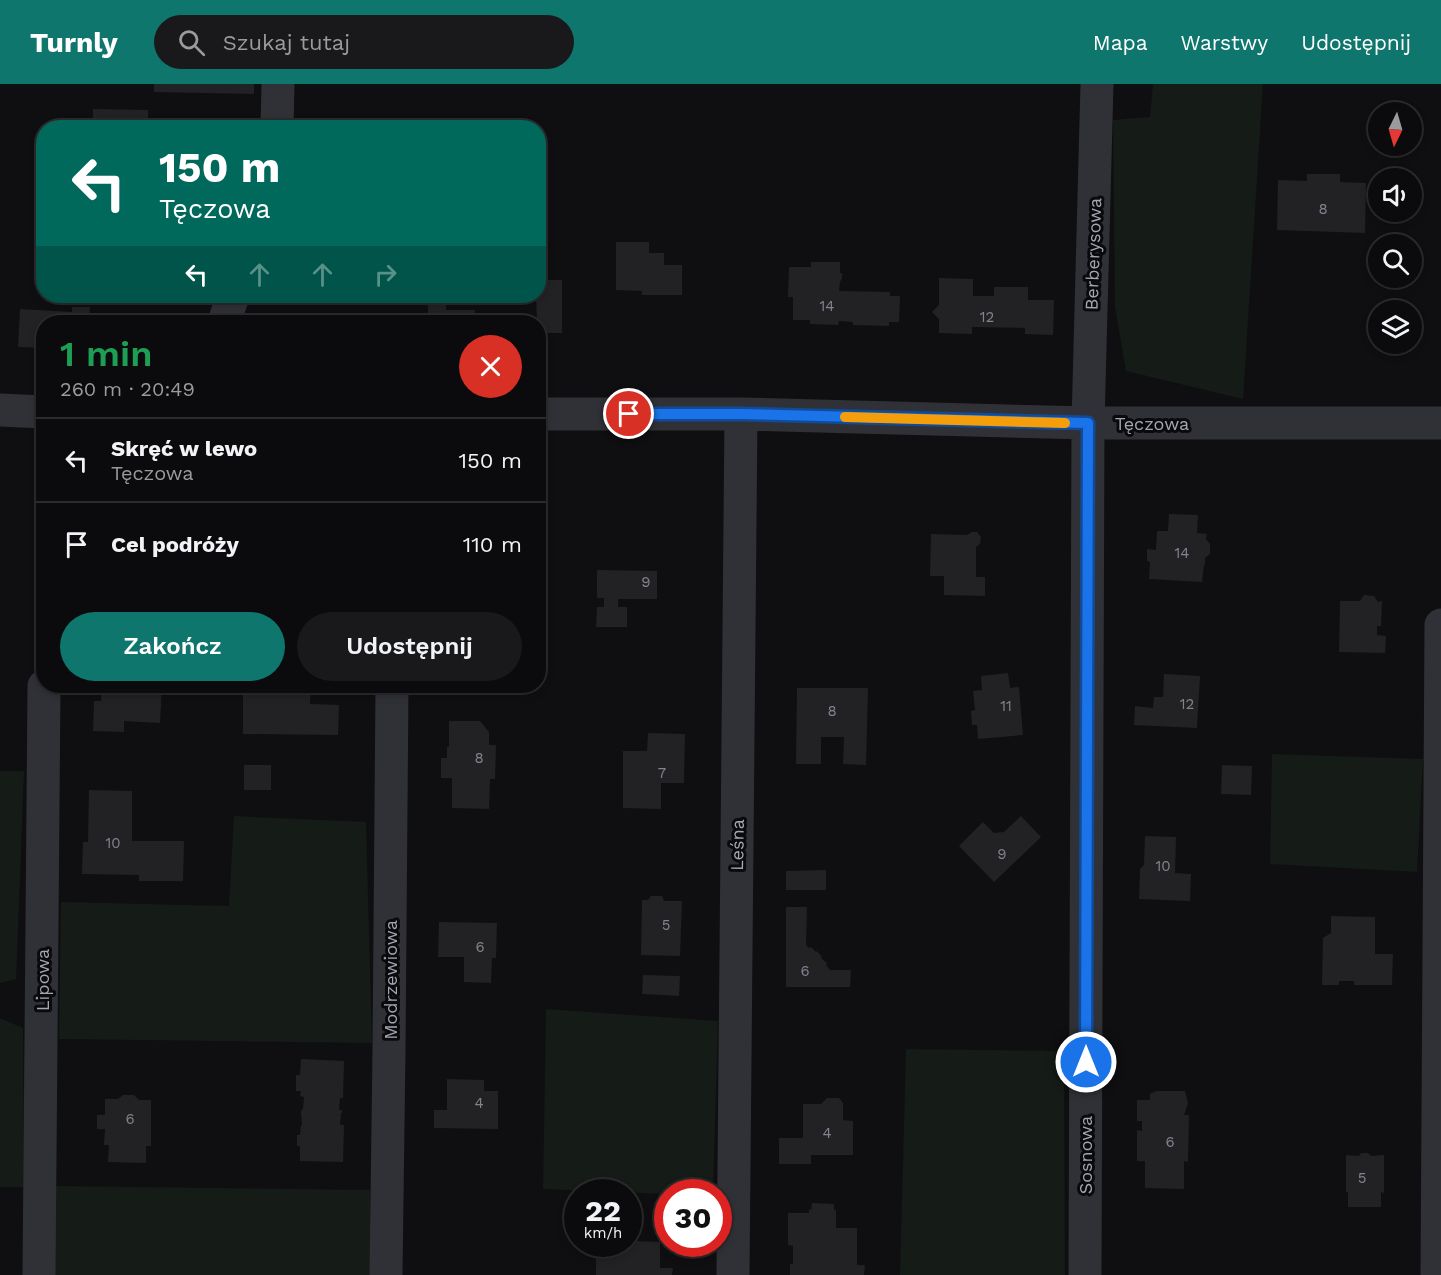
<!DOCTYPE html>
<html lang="pl">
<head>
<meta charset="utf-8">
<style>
	:root { --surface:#0b0b0d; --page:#19191b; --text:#f1f3f6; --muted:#9a9b9d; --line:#2b2b2e; --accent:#0f766e }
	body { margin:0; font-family:"Work Sans",sans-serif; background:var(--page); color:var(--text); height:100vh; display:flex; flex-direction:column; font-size:22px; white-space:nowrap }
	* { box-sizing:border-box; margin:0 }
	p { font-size:20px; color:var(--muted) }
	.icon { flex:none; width:33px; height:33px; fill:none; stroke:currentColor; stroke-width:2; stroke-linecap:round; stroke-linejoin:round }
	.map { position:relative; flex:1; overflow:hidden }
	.sheet { position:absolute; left:36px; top:231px; width:510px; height:378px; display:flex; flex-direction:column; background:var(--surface); border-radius:24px; box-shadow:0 3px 9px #0003,0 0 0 2px var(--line) }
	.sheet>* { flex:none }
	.top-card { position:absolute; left:36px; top:36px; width:510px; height:183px; border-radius:24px; box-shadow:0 3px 9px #0003,0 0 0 2px var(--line); background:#00695c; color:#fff; overflow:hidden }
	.needle { width:39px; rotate:185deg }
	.tools { position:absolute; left:1368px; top:18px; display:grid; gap:12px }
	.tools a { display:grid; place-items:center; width:54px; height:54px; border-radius:50%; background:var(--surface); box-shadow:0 3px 9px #0003,0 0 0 2px var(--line); font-size:30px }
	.speed { position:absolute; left:564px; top:1095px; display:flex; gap:12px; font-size:30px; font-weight:700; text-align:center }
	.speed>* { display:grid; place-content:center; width:78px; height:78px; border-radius:50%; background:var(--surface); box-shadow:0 3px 9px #0003,0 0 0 2px var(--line); line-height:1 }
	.speed small { font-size:15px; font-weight:400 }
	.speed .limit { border:9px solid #d22; background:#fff; color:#111 }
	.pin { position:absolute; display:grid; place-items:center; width:51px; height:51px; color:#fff; margin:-26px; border:3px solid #fff; border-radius:50%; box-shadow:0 2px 6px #0007 }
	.me { position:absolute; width:66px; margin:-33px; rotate:0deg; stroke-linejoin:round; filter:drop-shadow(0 0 4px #0008) }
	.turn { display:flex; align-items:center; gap:21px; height:126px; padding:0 24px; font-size:27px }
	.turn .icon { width:78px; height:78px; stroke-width:2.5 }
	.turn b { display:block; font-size:42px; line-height:51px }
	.lanes { display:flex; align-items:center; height:57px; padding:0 24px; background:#0003; justify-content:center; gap:30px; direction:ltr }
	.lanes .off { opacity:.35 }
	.round { display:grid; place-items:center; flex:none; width:63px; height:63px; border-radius:32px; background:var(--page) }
	.head { display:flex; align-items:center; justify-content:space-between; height:102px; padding:0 24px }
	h1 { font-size:36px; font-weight:600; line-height:45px; color:#1e9e55 }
	.action { display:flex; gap:12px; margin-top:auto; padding:12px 24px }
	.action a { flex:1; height:69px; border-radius:36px; background:var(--accent); color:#fff; font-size:24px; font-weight:600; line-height:69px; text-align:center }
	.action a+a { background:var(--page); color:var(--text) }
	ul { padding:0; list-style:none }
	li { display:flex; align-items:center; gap:18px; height:84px; padding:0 24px; border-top:2px solid var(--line) }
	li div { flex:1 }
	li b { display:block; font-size:22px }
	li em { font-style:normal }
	header { display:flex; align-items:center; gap:36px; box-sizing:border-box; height:84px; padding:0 30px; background:var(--accent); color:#fff }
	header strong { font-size:28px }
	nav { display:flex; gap:33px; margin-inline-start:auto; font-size:21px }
	.search { width:420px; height:54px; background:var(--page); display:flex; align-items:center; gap:15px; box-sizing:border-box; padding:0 21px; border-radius:33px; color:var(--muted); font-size:22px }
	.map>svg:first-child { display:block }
	.green { fill:#151b16 }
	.building { fill:#222225 }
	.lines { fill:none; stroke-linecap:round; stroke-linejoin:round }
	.street { stroke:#303136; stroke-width:33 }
	.route-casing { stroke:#114b97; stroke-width:15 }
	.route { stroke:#1a73e8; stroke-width:10 }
	.slow { stroke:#f59e0b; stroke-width:10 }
	.labels { text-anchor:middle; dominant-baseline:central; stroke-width:6; stroke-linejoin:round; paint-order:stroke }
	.number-label { font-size:15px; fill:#80848e }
	.street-label { font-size:18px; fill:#a0a6b2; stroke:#0a0a0c }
</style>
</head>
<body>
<header>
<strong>Turnly</strong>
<div class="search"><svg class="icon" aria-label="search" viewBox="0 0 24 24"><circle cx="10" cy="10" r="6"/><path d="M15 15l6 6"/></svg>Szukaj tutaj</div>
<nav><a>Mapa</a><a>Warstwy</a><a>Udostępnij</a></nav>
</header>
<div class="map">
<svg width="1441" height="1191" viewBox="0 0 1441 1191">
	<rect width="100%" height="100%" fill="#0f0f11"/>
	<!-- green -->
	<path class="green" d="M 1153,0 L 1263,0 L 1243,315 L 1126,287 L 1115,223 L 1113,36 L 1150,33 Z
		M 1272,670 L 1423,675 L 1417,788 L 1270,780 Z
		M 0,687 L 24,687 L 16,895 L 0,899 Z
		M 234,732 L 366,738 L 372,959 L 59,955 L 61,818 L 229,822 Z
		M 546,925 L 718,937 L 713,1108 L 668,1108 L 667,1110 L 543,1105 Z
		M 0,934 L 23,944 L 24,1103 L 0,1103 Z
		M 906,965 L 1064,967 L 1065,1191 L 900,1191 Z
		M 57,1102 L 370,1106 L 370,1191 L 39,1191 L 41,1103 Z"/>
	<!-- building -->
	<path class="building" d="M 154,0 L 254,0 L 254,10 L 154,8 Z
		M 93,25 L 148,26 L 148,44 L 85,44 L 85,38 L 93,39 Z
		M 1307,90 L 1340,90 L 1340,98 L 1366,99 L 1365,149 L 1277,146 L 1278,96 L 1307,97 Z
		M 616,158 L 649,158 L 649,169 L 664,169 L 664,181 L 682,181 L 682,211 L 642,211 L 642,207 L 616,206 Z
		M 811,178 L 840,178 L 840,189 L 842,189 L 842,194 L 840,198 L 839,207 L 890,208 L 890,212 L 900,212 L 899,238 L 889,238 L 889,242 L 853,241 L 853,238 L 839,237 L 838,241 L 810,240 L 810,236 L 793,236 L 793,213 L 788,213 L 789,183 L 811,183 Z
		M 939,194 L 973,195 L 973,212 L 994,212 L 994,203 L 1028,203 L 1028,216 L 1054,216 L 1053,251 L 1025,250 L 1025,244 L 972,243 L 972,250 L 939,249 L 939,235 L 932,228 L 939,221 Z
		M 538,196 L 562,196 L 562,249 L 538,249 L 538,238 L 537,238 L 536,212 L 538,212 Z
		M 428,212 L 446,212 L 446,226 L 475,226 L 475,238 L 428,238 Z
		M 72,223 L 90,223 L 89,238 L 44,238 L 44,264 L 18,263 L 20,225 L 72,228 Z
		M 538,390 L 545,390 L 544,456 L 538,456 Z
		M 1169,430 L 1198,431 L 1197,449 L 1207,450 L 1206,455 L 1210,460 L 1210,470 L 1205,474 L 1205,481 L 1204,480 L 1202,498 L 1149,495 L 1150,478 L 1147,477 L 1147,465 L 1156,466 L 1157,447 L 1168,447 Z
		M 972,448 L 977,448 L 981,453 L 980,460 L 976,463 L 976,493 L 985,493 L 985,512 L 944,511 L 944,492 L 930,492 L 931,450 L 967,451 Z
		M 597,486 L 657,487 L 657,515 L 618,515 L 618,523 L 627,523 L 627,543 L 596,543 L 597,523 L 604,523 L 604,514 L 597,514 Z
		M 1364,511 L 1374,512 L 1378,518 L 1382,517 L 1381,542 L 1377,542 L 1377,551 L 1386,552 L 1385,569 L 1339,568 L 1340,517 L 1360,517 Z
		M 1008,589 L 1010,604 L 1019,603 L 1023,651 L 978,655 L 977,641 L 972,641 L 971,627 L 975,626 L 973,607 L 982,606 L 981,592 Z
		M 1164,590 L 1200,592 L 1197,644 L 1134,641 L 1135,622 L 1153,624 L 1154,613 L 1163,613 Z
		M 102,602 L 162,602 L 160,639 L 124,637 L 124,648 L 93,647 L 94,617 L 101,617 Z
		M 272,602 L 311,602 L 310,620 L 339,621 L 338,651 L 243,650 L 243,610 L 272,611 Z
		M 797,604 L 868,604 L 866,681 L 843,680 L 844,653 L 821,653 L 821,680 L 796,680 Z
		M 449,637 L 480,637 L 489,648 L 489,661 L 496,661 L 495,695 L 490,695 L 489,725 L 452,724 L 452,694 L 441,694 L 441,674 L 447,674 L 447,663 L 449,663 Z
		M 648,649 L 685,650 L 684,699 L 661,699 L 661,725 L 623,724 L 623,667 L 647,667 Z
		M 244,681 L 271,681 L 271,706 L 244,706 Z
		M 1222,681 L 1252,682 L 1251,711 L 1221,710 Z
		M 89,706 L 132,707 L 132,757 L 184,757 L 183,797 L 139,797 L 139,791 L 82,790 L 83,758 L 88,758 Z
		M 1021,732 L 1041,753 L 994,798 L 959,762 L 983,738 L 994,749 L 1004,748 Z
		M 1145,752 L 1176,753 L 1175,789 L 1191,790 L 1190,817 L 1139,815 L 1140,785 L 1144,781 Z
		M 826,786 L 826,806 L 786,806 L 786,787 Z
		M 651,812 L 662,812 L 664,817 L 682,817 L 680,872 L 641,871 L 642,816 L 648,816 Z
		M 786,823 L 807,823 L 806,861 L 809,864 L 811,863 L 816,868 L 817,867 L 822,873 L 821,874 L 827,879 L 826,881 L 830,886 L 851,886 L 850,903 L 786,903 Z
		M 1331,832 L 1375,833 L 1375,870 L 1393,870 L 1392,901 L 1354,901 L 1354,897 L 1339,897 L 1339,901 L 1322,901 L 1323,854 L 1331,849 Z
		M 439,838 L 497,839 L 496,874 L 492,874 L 491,899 L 464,898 L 464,873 L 438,873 Z
		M 643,891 L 680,892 L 679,912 L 642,910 Z
		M 301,975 L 344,977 L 343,1014 L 340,1014 L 339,1026 L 342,1026 L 342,1029 L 341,1029 L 340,1041 L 344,1041 L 343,1078 L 300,1077 L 300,1062 L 297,1062 L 297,1051 L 300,1051 L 301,1041 L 302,1041 L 301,1028 L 302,1025 L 303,1025 L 304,1013 L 300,1012 L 301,1007 L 296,1007 L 296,991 L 300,991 Z
		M 447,995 L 484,996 L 484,1007 L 498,1007 L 498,1045 L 434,1044 L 434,1026 L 447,1026 Z
		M 1156,1007 L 1185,1007 L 1188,1019 L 1184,1031 L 1189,1031 L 1188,1078 L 1184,1077 L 1184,1105 L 1145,1104 L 1145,1077 L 1137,1077 L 1137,1046 L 1142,1047 L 1142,1037 L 1137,1037 L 1137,1016 L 1150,1016 L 1150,1010 Z
		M 123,1011 L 134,1011 L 139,1016 L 151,1016 L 151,1062 L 146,1062 L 146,1079 L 108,1078 L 109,1061 L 104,1061 L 105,1045 L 97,1045 L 97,1031 L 105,1031 L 105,1015 L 118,1015 Z
		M 827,1014 L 839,1014 L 843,1019 L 843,1036 L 853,1037 L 853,1071 L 811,1071 L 811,1080 L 779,1080 L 779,1054 L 803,1054 L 803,1020 L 821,1020 Z
		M 1361,1069 L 1368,1069 L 1371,1072 L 1384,1071 L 1384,1109 L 1381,1108 L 1381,1123 L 1348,1123 L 1348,1108 L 1346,1108 L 1346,1071 L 1359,1072 Z
		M 812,1119 L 834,1120 L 834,1126 L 836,1126 L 836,1144 L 857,1144 L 857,1181 L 865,1181 L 864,1191 L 790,1191 L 790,1180 L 793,1180 L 793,1162 L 788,1161 L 788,1129 L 809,1129 L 809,1125 L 811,1126 Z
		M 628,1145 L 635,1145 L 634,1157 L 660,1158 L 660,1184 L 673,1184 L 672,1191 L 596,1191 L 596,1160 L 628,1160 Z"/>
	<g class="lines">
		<!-- street -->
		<path class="street" d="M 277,44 L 278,0
			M 224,238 L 233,212
			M 0,326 L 44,328
			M 538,330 L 741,330 L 1088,339 L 1441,339
			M 39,1191 L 44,602
			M 386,1191 L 389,966 L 392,602
			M 733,1191 L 741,330
			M 1085,1191 L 1088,339 L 1097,0
			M 1437,1191 L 1441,541"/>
	</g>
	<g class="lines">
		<defs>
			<path id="route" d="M 629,330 L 741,330 L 1088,339 L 1086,978"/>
		</defs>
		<!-- route casing -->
		<use href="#route" class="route-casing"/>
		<!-- route -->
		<use href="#route" class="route"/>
		<!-- slow -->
		<path class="slow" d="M 845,333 L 1065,339"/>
	</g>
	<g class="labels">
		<!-- number labels -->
		<g class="number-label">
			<text x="1323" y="125">8</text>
			<text x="827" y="222">14</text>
			<text x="987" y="233">12</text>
			<text x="1182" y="469">14</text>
			<text x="646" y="498">9</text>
			<text x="1187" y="620">12</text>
			<text x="1006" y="622">11</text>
			<text x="832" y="627">8</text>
			<text x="479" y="674">8</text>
			<text x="662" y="689">7</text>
			<text x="113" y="759">10</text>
			<text x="1002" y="770">9</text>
			<text x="1163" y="782">10</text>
			<text x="666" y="841">5</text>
			<text x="480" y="863">6</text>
			<text x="805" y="887">6</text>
			<text x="479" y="1019">4</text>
			<text x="130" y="1035">6</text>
			<text x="827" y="1049">4</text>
			<text x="1170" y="1058">6</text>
			<text x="1362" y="1094">5</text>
		</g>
		<!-- street labels -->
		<g class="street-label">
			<text transform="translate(1093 170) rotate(-88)">Berberysowa</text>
			<text x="1152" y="339">Tęczowa</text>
			<text transform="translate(737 761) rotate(-89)">Leśna</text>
			<text transform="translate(42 896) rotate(-90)">Lipowa</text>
			<text transform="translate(390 896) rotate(-90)">Modrzewiowa</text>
			<text transform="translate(1085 1071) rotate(-90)">Sosnowa</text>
		</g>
	</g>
</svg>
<div class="tools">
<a><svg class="needle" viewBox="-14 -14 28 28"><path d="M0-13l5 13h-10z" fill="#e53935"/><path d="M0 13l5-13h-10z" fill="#9a9b9d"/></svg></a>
<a><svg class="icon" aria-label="sound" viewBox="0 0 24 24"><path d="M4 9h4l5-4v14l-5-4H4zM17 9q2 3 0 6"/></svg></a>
<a><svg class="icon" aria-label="search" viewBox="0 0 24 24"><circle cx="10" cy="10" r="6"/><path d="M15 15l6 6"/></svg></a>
<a><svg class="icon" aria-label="layers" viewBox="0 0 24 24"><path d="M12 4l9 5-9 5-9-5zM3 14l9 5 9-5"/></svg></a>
</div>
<div class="speed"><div>22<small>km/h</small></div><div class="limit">30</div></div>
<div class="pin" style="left:629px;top:330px;background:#d93025"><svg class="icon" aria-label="arrive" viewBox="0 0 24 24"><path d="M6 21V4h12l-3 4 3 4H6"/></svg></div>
<svg class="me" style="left:1086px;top:978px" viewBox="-20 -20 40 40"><circle r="17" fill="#1a73e8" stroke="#fff" stroke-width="3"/><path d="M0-11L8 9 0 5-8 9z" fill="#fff"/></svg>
<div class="top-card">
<div class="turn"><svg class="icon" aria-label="left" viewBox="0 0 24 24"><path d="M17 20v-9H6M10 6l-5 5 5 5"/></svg><div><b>150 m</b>Tęczowa</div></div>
<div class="lanes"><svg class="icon" aria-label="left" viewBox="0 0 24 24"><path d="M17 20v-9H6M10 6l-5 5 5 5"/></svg><svg class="icon off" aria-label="ahead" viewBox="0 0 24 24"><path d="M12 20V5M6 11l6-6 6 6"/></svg><svg class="icon off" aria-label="ahead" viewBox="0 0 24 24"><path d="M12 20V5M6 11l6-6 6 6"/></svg><svg class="icon off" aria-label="right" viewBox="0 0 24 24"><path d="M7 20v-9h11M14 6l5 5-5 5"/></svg></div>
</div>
<section class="sheet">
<div class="head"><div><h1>1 min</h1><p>260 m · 20:49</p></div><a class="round" style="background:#d93025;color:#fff"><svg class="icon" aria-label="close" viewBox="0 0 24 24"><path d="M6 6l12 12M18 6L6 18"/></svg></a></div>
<ul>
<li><svg class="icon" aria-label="left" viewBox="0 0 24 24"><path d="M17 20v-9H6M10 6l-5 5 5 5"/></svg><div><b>Skręć w lewo</b><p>Tęczowa</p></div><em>150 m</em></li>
<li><svg class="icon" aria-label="arrive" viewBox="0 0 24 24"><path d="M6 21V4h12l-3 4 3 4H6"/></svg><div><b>Cel podróży</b></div><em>110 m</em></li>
</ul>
<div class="action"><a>Zakończ</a><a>Udostępnij</a></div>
</section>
</div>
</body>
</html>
